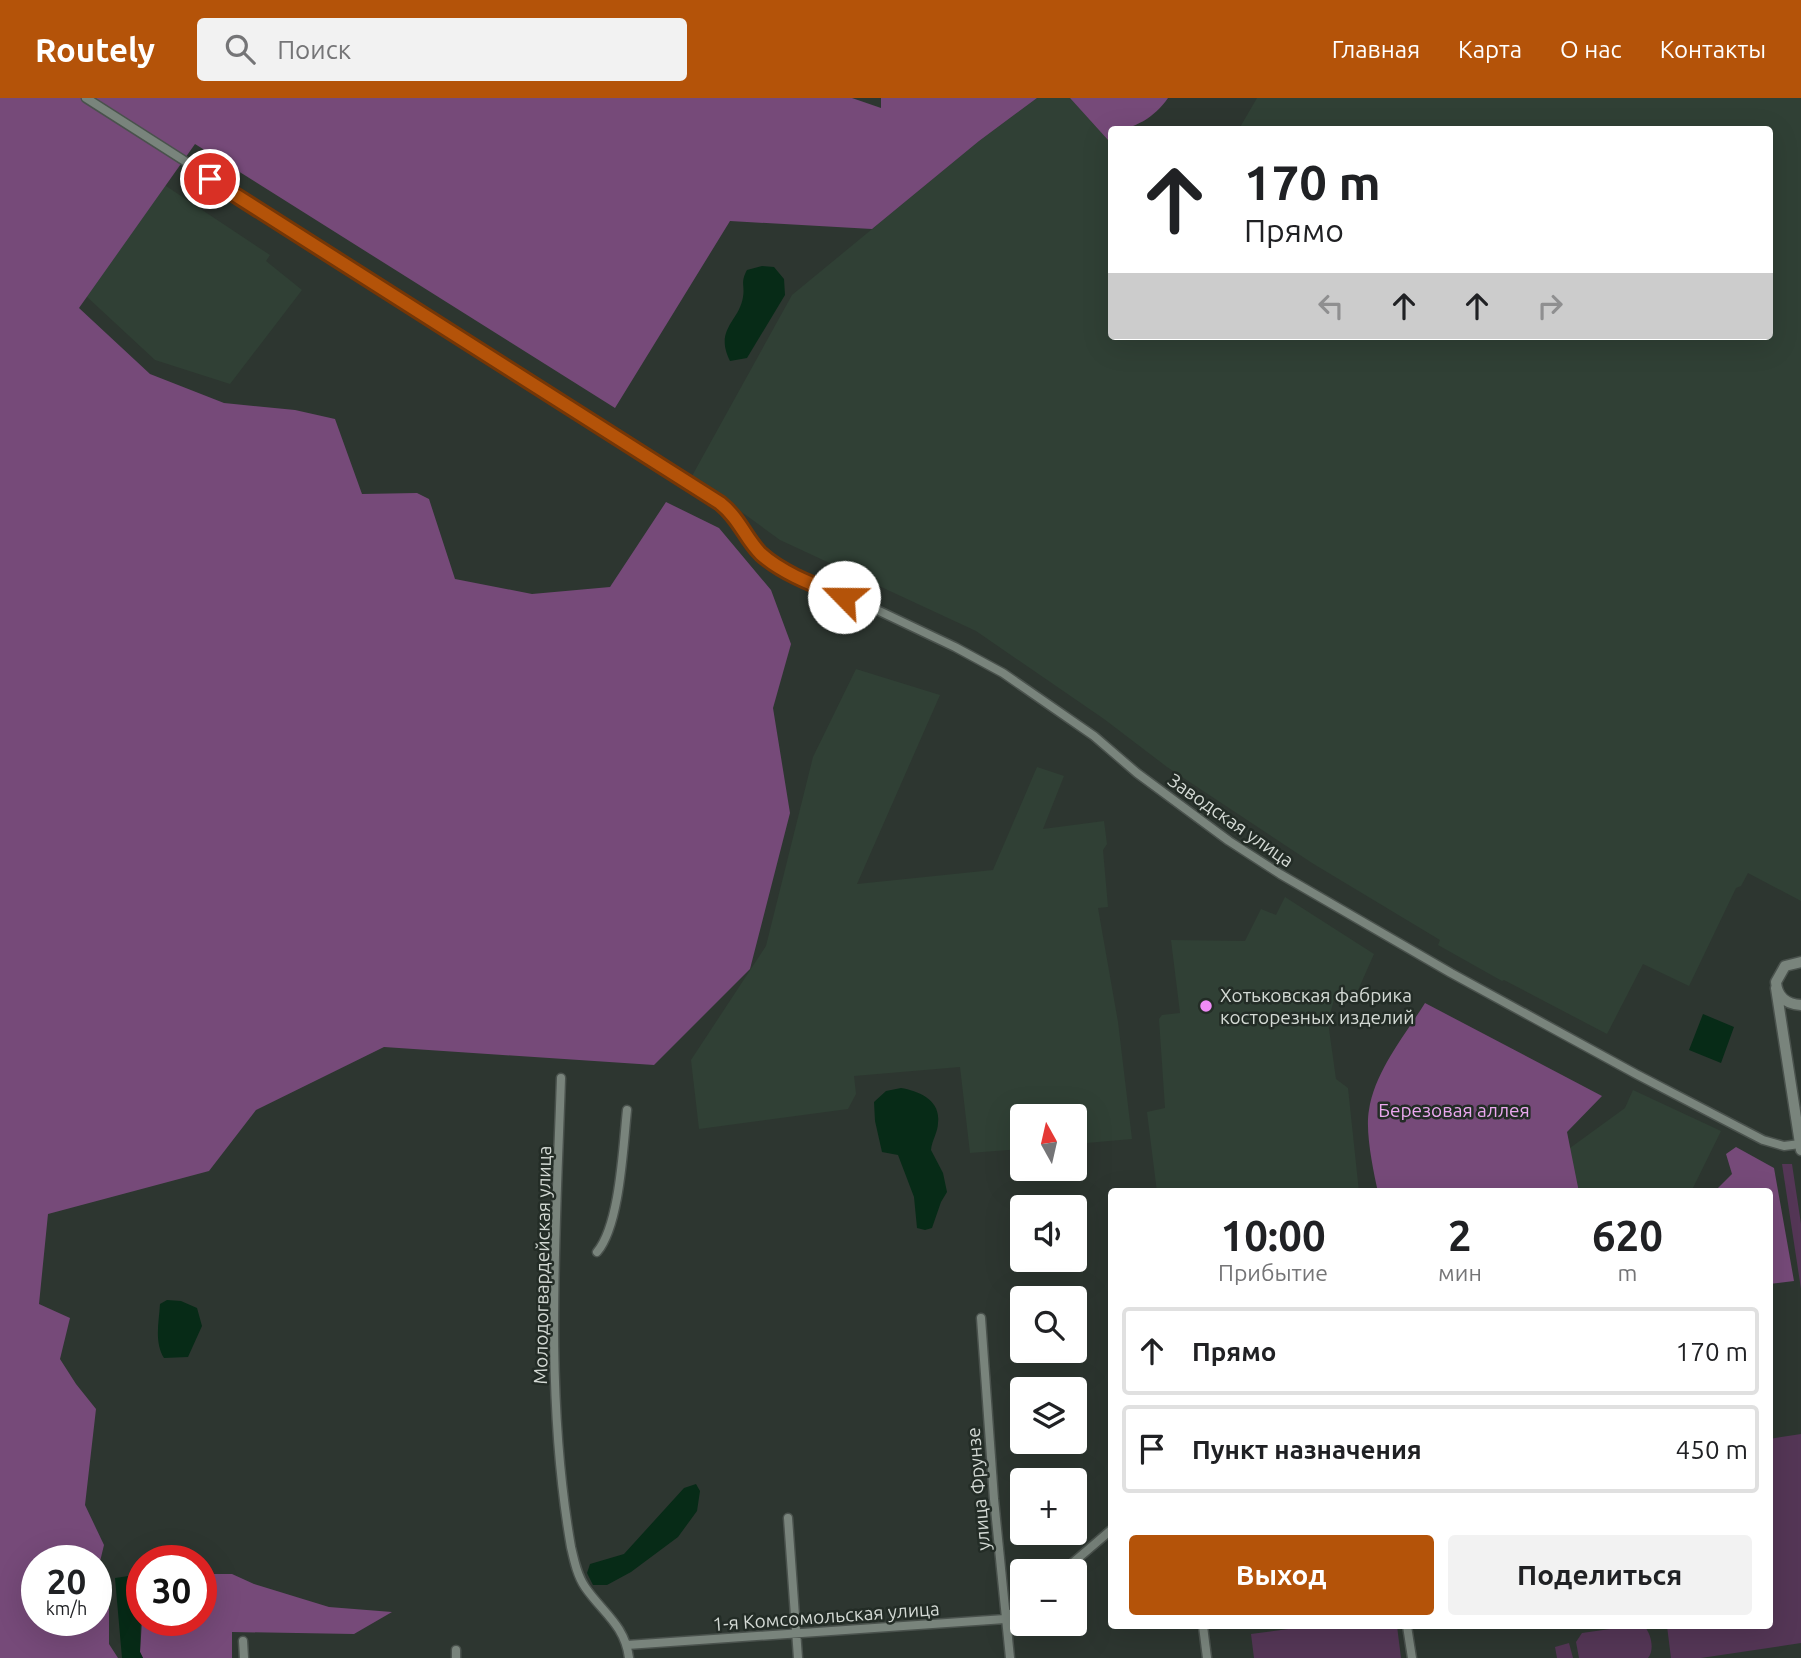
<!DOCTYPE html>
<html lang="ru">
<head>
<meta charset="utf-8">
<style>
	:root { --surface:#fff; --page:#f2f2f2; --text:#202124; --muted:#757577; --line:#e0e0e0; --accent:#b45309 }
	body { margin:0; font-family:Ubuntu,sans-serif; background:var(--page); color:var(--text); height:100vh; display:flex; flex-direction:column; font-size:26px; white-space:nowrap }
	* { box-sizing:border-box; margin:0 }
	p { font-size:23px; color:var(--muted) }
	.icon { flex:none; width:38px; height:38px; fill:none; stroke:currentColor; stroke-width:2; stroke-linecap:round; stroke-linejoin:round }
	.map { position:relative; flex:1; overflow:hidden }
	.details { position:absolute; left:1108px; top:1090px; width:665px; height:441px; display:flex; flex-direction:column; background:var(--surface); border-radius:7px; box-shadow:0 7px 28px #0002 }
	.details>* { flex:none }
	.banner { position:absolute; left:1108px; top:28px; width:665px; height:214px; border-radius:7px; box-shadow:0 7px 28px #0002; background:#fff; color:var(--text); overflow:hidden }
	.needle { width:46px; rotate:352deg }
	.controls { position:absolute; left:1010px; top:1006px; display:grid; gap:14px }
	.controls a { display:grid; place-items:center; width:77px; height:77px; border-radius:7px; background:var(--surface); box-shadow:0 7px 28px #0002; font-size:35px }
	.speed { position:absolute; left:21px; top:1447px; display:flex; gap:14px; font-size:35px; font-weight:700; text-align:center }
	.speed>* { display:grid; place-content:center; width:91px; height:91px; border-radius:50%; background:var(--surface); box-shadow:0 7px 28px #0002; line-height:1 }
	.speed small { font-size:18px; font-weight:400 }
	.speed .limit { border:10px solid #d22; background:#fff; color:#111 }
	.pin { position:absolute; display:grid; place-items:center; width:60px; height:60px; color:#fff; margin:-30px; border:4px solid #fff; border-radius:50%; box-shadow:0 2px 7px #0007 }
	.me { position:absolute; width:77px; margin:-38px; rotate:293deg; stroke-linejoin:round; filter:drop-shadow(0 0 5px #0008) }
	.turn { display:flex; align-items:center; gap:24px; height:147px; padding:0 21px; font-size:32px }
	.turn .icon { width:91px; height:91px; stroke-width:2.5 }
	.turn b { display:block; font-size:49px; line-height:60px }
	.lanes { display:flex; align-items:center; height:66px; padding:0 21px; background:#0003; justify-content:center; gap:35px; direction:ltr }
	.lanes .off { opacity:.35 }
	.eta { display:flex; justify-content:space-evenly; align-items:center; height:119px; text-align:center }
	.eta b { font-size:42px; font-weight:600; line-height:49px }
	.cta { display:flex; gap:14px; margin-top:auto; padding:14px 21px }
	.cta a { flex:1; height:80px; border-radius:7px; background:var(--accent); color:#fff; font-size:28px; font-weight:600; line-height:80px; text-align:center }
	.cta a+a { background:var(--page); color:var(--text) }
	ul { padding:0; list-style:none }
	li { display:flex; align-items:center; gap:21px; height:88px; margin:0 14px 10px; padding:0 7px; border:4px solid var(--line); border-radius:7px }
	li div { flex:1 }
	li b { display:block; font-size:26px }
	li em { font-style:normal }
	header { display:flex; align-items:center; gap:42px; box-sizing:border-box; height:98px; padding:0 35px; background:var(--accent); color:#fff }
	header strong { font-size:33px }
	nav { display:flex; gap:38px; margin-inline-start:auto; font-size:24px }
	.search { width:490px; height:63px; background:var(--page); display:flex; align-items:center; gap:18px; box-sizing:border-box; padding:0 24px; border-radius:7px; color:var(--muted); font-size:26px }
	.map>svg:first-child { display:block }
	.built { fill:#304035 }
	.green { fill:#543656 }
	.forest { fill:#764a79 }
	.water { fill:#072b17 }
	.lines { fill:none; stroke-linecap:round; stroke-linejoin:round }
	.minor-casing { stroke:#4a524d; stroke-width:11 }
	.tertiary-casing { stroke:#4a524d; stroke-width:13 }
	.minor { stroke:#79847c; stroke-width:8 }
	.tertiary { stroke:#79847c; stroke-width:10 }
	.route-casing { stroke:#753606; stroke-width:18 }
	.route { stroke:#b45309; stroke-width:12 }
	.poi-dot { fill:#ef8bf6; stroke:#232c26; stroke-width:2.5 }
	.labels { text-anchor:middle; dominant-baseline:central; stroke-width:5; stroke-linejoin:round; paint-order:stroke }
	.street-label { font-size:19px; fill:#d3d9d4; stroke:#232c26 }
	.poi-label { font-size:19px; fill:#d3d9d4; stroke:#232c26; text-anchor:start }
	.park-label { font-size:19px; fill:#eba8ef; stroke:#232c26 }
</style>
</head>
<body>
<header>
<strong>Routely</strong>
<div class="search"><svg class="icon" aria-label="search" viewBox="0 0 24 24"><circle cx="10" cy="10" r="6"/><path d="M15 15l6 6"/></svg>Поиск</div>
<nav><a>Главная</a><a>Карта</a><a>О нас</a><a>Контакты</a></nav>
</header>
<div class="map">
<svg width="1801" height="1560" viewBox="0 0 1801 1560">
	<rect width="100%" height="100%" fill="#2d3630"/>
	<!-- built -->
	<path class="built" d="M 1037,0 L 1070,0 L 1111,45 L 1111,238 L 1769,238 L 1769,32 L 1239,31 L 1257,0 L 1801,0 L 1801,803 L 1748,775 L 1741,788 L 1736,790 L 1689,888 L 1643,866 L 1607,936 L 1504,882 L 1502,883 L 1438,847 L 1440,842 L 1312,765 L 1167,669 L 1104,621 L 976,533 L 780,442 L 692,378 L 792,197 L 979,43 Z
		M 163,86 L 270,157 L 266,163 L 302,192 L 230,286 L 155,262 L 86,198 Z
		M 856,571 L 940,597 L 857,786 L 993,772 L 1037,669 L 1064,678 L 1043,731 L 1104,723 L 1107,746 L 1103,752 L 1108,809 L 1098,810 L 1118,924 L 1132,1041 L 1075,1046 L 1074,1018 L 1022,1018 L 1022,1051 L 970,1055 L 960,969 L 854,978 L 856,996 L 848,1011 L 699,1031 L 691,962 L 766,848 L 813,659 Z
		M 1285,799 L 1374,856 L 1355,899 L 1336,894 L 1328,924 L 1336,981 L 1348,990 L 1359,1094 L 1157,1094 L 1147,1014 L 1165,1010 L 1159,921 L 1162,917 L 1180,915 L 1171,842 L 1245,843 L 1261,811 L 1276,817 Z
		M 1633,992 L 1721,1033 L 1691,1094 L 1579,1094 L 1570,1050 L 1625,1010 Z"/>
	<!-- green -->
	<path class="green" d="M 1782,1066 L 1792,1066 L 1801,1126 L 1801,1191 Z
		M 1801,1336 L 1801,1545 L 1701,1560 L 1671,1560 L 1667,1528 L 1769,1528 L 1769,1341 Z
		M 1310,1528 L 1397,1528 L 1401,1560 L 1254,1560 L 1251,1536 Z
		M 1631,1528 L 1644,1528 C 1651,1535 1655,1552 1648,1560 L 1579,1560 L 1576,1544 L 1582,1535 Z
		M 1569,1545 L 1573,1560 L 1557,1560 L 1555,1549 Z"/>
	<!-- forest -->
	<path class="forest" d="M 0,0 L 852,0 L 881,10 L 881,0 L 1037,0 L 979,43 L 872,131 L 730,123 L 615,310 L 195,46 L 79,210 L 150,276 L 224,305 L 295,312 L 335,321 L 362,396 L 417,395 L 429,401 L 455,481 L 532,496 L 610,489 L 666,404 L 719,430 L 771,492 L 791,546 L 773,610 L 790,715 L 750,871 L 654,967 L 384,949 L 256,1012 L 209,1073 L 48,1116 L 39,1206 L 70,1220 L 60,1261 L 76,1286 L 96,1311 L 85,1407 L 104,1447 L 96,1480 L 96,1463 L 37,1463 L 37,1522 L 96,1522 L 96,1487 L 109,1505 L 109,1546 L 118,1560 L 0,1560 Z
		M 1070,0 L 1168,0 C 1155,19 1134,32 1111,32 L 1111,40 L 1108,42 Z
		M 1425,905 L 1602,998 L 1567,1034 L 1579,1094 L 1378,1094 C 1373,1072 1365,1033 1369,1012 C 1375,973 1405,937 1425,905 Z
		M 1736,1049 L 1774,1070 L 1794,1183 L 1769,1186 L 1769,1094 L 1714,1094 L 1732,1076 L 1726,1056 Z
		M 201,1476 L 232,1476 L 254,1486 L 329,1509 L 392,1514 L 354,1536 L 232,1534 L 232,1560 L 143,1560 L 140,1554 L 142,1523 L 201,1522 Z"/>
	<!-- water -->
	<path class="water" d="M 762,168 L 774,169 L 784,181 L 785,197 L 747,260 L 730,263 C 714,231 739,224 743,199 C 745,187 740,185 747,172 Z
		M 1703,916 L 1734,929 L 1721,965 L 1689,952 Z
		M 901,990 C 919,993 941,1002 938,1025 C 938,1034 932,1042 931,1052 L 943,1075 L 947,1094 L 941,1104 L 932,1130 L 925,1132 L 917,1130 L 914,1099 L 898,1057 L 882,1054 L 875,1023 L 874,1004 L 886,993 Z
		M 167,1202 L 181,1203 L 197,1210 L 202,1228 L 188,1259 L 164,1260 C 154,1244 159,1224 160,1206 Z
		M 696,1386 L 700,1393 L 697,1413 L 678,1439 L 631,1474 L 607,1487 L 593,1487 L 587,1475 L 590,1466 L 624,1456 L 684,1390 Z
		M 142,1476 L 140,1554 L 143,1560 L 122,1560 L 115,1480 Z"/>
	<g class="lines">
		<defs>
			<path id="minor" d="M 86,0 L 720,405 L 737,420 L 755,449 L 770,462 L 819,489 L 875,511 L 955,549 L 1003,575 L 1094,638 L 1137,675 L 1229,743 L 1280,776 L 1451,875 L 1636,976 L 1763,1042 L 1784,1048 L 1800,1046
				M 561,980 C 556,1134 544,1295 571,1449 C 574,1462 577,1477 585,1489 C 602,1514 625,1527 629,1560
				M 597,1154 C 620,1127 623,1049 627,1012
				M 981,1220 L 994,1401 L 1010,1560
				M 788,1420 L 798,1560
				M 1062,1474 L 1111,1432
				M 1203,1528 L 1207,1560
				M 1407,1528 L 1412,1560
				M 243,1543 L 244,1560
				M 627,1547 L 1005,1521 L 1022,1507
				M 456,1560 L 456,1552"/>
			<path id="tertiary" d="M 1801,864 L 1785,868 L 1776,884 C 1777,899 1786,906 1801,907
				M 1776,890 L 1801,1052"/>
		</defs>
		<!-- minor casing -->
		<use href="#minor" class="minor-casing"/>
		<!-- tertiary casing -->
		<use href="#tertiary" class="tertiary-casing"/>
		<!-- minor -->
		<use href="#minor" class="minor"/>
		<!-- tertiary -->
		<use href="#tertiary" class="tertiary"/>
	</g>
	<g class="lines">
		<defs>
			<path id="route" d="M 210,81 L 720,405 C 740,421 745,440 761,456 C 783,476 817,488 844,499"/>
		</defs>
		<!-- route casing -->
		<use href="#route" class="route-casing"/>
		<!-- route -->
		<use href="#route" class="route"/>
	</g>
	<!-- markers -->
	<circle class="poi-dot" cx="1206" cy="908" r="7"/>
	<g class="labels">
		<!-- street labels -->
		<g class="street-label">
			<text transform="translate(1231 722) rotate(35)">Заводская улица</text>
			<text transform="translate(542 1167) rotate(-89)">Молодогвардейская улица</text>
			<text transform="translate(978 1391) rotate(-95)">улица Фрунзе</text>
			<text transform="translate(826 1518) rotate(-4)">1-я Комсомольская улица</text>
		</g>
		<!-- poi labels -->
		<g class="poi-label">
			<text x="1220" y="897">Хотьковская фабрика<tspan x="1220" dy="22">косторезных изделий</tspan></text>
		</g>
		<!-- park labels -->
		<g class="park-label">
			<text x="1454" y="1012">Березовая аллея</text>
		</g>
	</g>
</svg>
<div class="controls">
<a><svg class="needle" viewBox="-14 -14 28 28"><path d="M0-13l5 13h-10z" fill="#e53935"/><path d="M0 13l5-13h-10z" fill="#757577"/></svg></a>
<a><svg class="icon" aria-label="sound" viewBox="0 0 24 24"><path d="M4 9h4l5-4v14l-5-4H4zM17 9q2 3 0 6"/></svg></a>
<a><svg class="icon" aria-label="search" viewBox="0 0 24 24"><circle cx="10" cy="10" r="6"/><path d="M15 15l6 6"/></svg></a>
<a><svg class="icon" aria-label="layers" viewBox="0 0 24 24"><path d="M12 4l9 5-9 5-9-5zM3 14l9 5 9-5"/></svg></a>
<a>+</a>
<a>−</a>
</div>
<div class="speed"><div>20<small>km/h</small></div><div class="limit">30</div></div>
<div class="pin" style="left:210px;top:81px;background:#d93025"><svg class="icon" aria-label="arrive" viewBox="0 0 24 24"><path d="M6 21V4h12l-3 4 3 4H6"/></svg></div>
<svg class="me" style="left:844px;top:499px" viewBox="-20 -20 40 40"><circle r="19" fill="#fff"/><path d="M0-13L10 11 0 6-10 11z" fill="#b45309"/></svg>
<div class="banner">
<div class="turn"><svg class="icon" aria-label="ahead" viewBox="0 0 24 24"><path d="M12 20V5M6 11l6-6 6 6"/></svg><div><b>170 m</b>Прямо</div></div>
<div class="lanes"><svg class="icon off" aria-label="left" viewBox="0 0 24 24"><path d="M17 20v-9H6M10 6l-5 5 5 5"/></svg><svg class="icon" aria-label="ahead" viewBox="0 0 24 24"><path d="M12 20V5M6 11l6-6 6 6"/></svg><svg class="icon" aria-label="ahead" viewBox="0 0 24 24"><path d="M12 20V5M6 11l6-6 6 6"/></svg><svg class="icon off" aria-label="right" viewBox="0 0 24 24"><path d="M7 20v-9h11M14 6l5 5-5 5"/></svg></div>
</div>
<section class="details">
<div class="eta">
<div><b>10:00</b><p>Прибытие</p></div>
<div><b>2</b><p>мин</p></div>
<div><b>620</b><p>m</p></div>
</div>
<ul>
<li><svg class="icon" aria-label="ahead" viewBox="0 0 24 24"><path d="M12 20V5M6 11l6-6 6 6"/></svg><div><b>Прямо</b></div><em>170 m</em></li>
<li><svg class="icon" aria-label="arrive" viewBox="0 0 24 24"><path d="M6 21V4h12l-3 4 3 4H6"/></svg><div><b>Пункт назначения</b></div><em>450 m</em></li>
</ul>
<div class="cta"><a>Выход</a><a>Поделиться</a></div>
</section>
</div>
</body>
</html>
